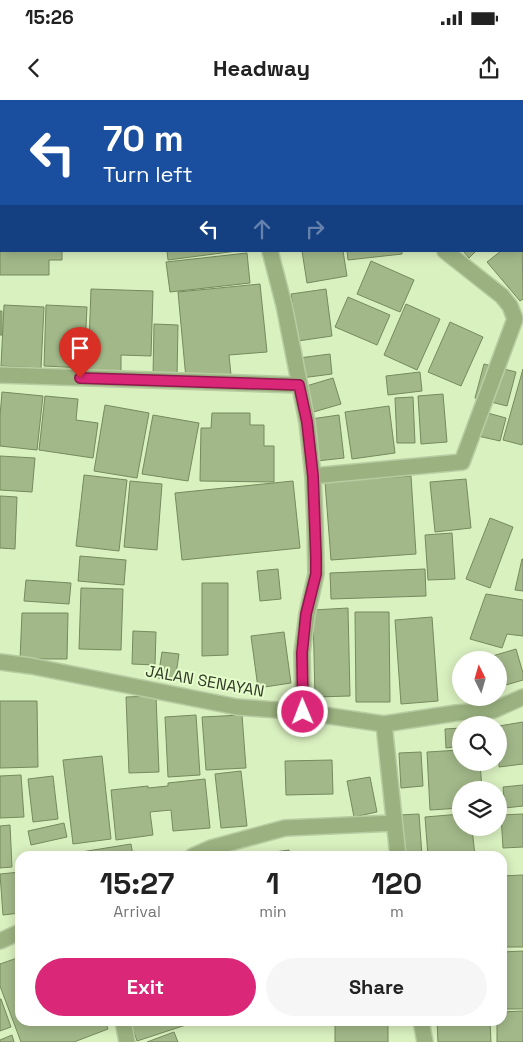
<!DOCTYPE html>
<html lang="en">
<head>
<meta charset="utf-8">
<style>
	:root { --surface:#fff; --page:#f6f6f6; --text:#222; --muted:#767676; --accent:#db2777 }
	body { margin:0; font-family:"Space Grotesk",sans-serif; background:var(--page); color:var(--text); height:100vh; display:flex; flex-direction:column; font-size:19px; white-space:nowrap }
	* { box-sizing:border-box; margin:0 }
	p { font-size:16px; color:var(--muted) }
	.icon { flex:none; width:28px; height:28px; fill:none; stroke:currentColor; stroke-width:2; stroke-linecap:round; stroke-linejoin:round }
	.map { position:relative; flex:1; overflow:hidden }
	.sheet { position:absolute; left:15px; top:751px; width:492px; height:175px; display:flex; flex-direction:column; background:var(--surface); border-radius:15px; box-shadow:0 2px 12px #0003 }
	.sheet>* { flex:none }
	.hud { position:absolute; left:0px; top:0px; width:524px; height:152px; box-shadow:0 2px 12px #0003; background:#1a4fa0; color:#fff; overflow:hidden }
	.needle { width:32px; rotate:355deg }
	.controls { position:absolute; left:452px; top:551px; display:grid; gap:10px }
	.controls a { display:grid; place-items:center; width:55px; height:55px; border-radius:50%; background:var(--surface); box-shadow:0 2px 12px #0003; font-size:25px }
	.pin { position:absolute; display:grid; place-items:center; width:42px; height:42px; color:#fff; margin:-51px -21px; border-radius:50% 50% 50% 0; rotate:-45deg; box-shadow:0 0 5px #0007 }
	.pin .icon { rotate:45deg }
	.me { position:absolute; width:55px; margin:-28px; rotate:359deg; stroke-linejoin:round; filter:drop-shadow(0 0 4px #0008) }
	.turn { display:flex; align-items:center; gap:18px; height:105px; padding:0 20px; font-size:22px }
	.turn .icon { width:65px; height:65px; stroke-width:2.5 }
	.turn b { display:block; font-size:35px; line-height:42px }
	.lanes { display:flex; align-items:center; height:48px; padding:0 20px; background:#0003; justify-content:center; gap:25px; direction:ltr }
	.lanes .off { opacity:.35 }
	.eta { display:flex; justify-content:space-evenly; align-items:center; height:85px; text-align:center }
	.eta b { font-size:30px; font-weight:700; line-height:35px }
	.button { display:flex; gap:10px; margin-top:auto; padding:10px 20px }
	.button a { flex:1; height:58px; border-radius:30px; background:var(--accent); color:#fff; font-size:20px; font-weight:700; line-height:58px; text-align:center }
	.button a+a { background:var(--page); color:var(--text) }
	.status { display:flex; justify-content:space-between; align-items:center; height:35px; padding:0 25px; background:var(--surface); direction:ltr }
	.status svg { height:14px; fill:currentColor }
	header { display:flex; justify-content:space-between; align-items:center; height:65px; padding:0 20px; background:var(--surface); font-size:22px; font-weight:700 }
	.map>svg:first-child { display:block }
	.building { fill:#a2b889; stroke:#768a5d }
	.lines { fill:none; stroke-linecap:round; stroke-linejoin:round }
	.minor-casing { stroke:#b8cca1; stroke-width:18 }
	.minor { stroke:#9bb280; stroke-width:15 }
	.route-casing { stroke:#8e194d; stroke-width:12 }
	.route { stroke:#db2777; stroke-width:9 }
	.labels { text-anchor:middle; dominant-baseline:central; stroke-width:4; stroke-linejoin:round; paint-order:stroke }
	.street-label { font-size:16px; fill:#323b28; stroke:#e6fdcc }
</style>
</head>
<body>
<div class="status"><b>15:26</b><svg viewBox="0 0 49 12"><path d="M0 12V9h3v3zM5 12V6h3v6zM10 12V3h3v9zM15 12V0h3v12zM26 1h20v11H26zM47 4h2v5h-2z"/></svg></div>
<header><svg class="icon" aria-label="back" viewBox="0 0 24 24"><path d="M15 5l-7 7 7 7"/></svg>Headway<svg class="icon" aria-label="share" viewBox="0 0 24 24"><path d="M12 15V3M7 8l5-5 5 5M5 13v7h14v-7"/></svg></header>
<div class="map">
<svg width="523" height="942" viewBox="0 0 523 942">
	<rect width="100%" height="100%" fill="#d9f0bf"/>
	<!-- building -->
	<path class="building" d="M 5,0 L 51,0 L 51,1 L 5,1 Z
		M 53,0 L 97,0 L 53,1 Z
		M 99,0 L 138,0 L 139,1 L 99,1 Z
		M 140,0 L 195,0 L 195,1 L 140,1 Z
		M 197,0 L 223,0 L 223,1 L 197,1 Z
		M 254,0 L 278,0 L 278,1 L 254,1 Z
		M 284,0 L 317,0 L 317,1 L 284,1 Z
		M 320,0 L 343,0 L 343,1 L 320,1 Z
		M 349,0 L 372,0 L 372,1 L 348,1 Z
		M 445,0 L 499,0 L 499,1 L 445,1 Z
		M 0,6 L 1,6 L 1,30 L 0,30 Z
		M 0,33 L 1,33 L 1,67 L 0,67 Z
		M 0,70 L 1,70 L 1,108 L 0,108 Z
		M 0,117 L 1,117 L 1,151 L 62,151 L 62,160 L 49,160 L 49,175 L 0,175 Z
		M 522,134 L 523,199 L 520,201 L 487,162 L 501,151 L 522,151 Z
		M 167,151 L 237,151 L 168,160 Z
		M 302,151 L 343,151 L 347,176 L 307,183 Z
		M 347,151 L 402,151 L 402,154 L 348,160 Z
		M 463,151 L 476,151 L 469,158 Z
		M 247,153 L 250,183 L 170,192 L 166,162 Z
		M 371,161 L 414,180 L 400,212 L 357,194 Z
		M 260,184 L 267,252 L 229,255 L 231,275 L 186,279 L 178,192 Z
		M 91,189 L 153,191 L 151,256 L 121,255 L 121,272 L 88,271 Z
		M 326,189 L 332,236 L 298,241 L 291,194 Z
		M 348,197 L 390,215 L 377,245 L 335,227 Z
		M 406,204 L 440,219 L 417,270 L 384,255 Z
		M 4,205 L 44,207 L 41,268 L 1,266 Z
		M 46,205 L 87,207 L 84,268 L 44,266 Z
		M 0,211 L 2,211 L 2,235 L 0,235 Z
		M 450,222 L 483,237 L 461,286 L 428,272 Z
		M 154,224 L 178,225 L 177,276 L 153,276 Z
		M 330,254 L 332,274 L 301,278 L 299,258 Z
		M 484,264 L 516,272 L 507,306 L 475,298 Z
		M 523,269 L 523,342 L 522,345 L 503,340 Z
		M 420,272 L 422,291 L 388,295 L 386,276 Z
		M 333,278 L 341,304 L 310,313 L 303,287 Z
		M 2,292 L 43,296 L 37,350 L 0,346 L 0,316 Z
		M 443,294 L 447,342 L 421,344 L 418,296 Z
		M 45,296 L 78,299 L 76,320 L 98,323 L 93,358 L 39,350 Z
		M 413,297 L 415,343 L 397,343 L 395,298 Z
		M 105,305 L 149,313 L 137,378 L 94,371 Z
		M 389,306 L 395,353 L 352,359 L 345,312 Z
		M 484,312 L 506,318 L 500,341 L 478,336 Z
		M 212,313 L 250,313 L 250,325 L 264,325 L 264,346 L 274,346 L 274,382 L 200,381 L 201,328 L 211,328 Z
		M 153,315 L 199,323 L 188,381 L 142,374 Z
		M 339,315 L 344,358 L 317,361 L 311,319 Z
		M 0,356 L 35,358 L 32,392 L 0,390 Z
		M 84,375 L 127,380 L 119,451 L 76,446 Z
		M 411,376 L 416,454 L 331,460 L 325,382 Z
		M 466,379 L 471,428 L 435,432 L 430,382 Z
		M 130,381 L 162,384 L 157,450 L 124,447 Z
		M 293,381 L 300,448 L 182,460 L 175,393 Z
		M 0,396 L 17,397 L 15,449 L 0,448 Z
		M 490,418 L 513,427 L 490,488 L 466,479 Z
		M 452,433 L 455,479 L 428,480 L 425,435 Z
		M 80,456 L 126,460 L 124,485 L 78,481 Z
		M 522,459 L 523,459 L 523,491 L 515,490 Z
		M 278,469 L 281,499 L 260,501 L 257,471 Z
		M 425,469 L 426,496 L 331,499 L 330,473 Z
		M 26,480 L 71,483 L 69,504 L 24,501 Z
		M 202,483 L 228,483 L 228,555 L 202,556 Z
		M 81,488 L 123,489 L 121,550 L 79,549 Z
		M 486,494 L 523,500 L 523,536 L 507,534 L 502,548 L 470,539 Z
		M 348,508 L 350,596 L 315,597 L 313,510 Z
		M 355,512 L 389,512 L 390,602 L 356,602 Z
		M 22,513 L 68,513 L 67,559 L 20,559 Z
		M 432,517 L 438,601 L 401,604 L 395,520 Z
		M 133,531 L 156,532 L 155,565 L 132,564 Z
		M 284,532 L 291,583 L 258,588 L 251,536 Z
		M 516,549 L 523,573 L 523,580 L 499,587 L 499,560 L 479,560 Z
		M 162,552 L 179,554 L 175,581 L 158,578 Z
		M 156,596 L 159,672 L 129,673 L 126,597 Z
		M 0,601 L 37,601 L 38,667 L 0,668 Z
		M 196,615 L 200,675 L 168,677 L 165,617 Z
		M 242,615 L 246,668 L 206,670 L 202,617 Z
		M 523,622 L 523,664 L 499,667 L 499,626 Z
		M 461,628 L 461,646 L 446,648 L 445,629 Z
		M 461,650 L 461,662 L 480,662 L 482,690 L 461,690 L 461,708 L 430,710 L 427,652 Z
		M 421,652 L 423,686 L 401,688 L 399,653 Z
		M 102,656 L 111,739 L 73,744 L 63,660 Z
		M 332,660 L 333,694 L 286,695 L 285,661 Z
		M 241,671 L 247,726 L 221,728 L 215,674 Z
		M 21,675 L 24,717 L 0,718 L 0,676 Z
		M 53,676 L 58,719 L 33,722 L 28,679 Z
		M 370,677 L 377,712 L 354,717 L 347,681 Z
		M 205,679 L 210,728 L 173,731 L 171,710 L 150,712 L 153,735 L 116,740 L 111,690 L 148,686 L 148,688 L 168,686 L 168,683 Z
		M 523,685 L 523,706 L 505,708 L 503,687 Z
		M 419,714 L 422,756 L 402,756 L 399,715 Z
		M 461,714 L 461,728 L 472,728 L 475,756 L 428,756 L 425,717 Z
		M 523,714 L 523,747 L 503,748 L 501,715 Z
		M 64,723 L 67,737 L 31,745 L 28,731 Z
		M 10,725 L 12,767 L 0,768 L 0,726 Z
		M 131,744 L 133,756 L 76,756 L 75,753 Z
		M 289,750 L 290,756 L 268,756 L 267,753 Z
		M 20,772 L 20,813 L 3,815 L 0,774 Z
		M 523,775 L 523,847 L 502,847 L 502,776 Z
		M 523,851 L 523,909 L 502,909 L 502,852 Z
		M 20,857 L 20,921 L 105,921 L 108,929 L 74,942 L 21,942 L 0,886 L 0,864 Z
		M 0,899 L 1,899 L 11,927 L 0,931 Z
		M 523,911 L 523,942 L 497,942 L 497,921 L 502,921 L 502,912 Z
		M 130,921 L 191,921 L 192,923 L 137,941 Z
		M 335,921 L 388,921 L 388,942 L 335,942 Z
		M 437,921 L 490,921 L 491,942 L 438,942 Z
		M 174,932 L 178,942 L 147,942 Z
		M 12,935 L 14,942 L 0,942 L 0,940 Z"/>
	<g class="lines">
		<defs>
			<path id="minor" d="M 239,0 L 239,1
				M 270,151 L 284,205 L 307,322 L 313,376 L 315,423 L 316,474 L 307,514 L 302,553 L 303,612
				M 0,275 L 299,285
				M 313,376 L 462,362 L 515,219 L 510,206 L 502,196 L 445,151
				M 0,562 L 31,566 L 237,607 L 303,612 L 384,624 L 456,613 L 494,610 L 523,597
				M 384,624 L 398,756
				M 193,756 L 211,748 L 285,728 L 394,723
				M 0,841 L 20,832
				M 123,921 L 127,942
				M 421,921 L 425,942"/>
		</defs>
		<!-- minor casing -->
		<use href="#minor" class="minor-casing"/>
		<!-- minor -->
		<use href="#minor" class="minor"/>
	</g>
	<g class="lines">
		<defs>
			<path id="route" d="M 80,278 L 299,285 L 307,322 L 313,376 L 316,457 L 316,474 L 306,514 L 302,553 L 303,612"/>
		</defs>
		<!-- route casing -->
		<use href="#route" class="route-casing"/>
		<!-- route -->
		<use href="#route" class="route"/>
	</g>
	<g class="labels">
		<!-- street labels -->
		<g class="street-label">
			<text transform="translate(205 581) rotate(10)">JALAN SENAYAN</text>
		</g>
	</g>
</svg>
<div class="controls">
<a><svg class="needle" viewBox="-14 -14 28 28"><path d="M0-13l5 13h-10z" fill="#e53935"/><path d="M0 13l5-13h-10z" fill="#767676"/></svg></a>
<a><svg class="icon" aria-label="search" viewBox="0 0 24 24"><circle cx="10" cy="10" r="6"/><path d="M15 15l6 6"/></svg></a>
<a><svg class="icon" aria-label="layers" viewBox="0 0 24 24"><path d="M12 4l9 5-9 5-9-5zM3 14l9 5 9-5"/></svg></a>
</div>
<div class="pin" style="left:80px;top:278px;background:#d93025"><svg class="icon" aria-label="arrive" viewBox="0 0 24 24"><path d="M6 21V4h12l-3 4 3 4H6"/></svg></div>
<svg class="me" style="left:303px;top:612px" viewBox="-20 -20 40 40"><circle r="17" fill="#db2777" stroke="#fff" stroke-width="3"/><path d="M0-11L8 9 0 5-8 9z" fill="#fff"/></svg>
<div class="hud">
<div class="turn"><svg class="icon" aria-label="left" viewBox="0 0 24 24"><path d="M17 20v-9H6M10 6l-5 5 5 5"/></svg><div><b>70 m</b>Turn left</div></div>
<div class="lanes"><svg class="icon" aria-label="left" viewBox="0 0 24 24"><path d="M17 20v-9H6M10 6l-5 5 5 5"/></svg><svg class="icon off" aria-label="ahead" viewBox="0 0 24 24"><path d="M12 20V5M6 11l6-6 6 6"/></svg><svg class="icon off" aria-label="right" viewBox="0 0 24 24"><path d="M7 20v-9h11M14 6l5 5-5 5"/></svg></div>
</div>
<section class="sheet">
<div class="eta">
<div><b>15:27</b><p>Arrival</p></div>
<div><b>1</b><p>min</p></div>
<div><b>120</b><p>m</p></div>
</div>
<div class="button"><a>Exit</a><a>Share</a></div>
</section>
</div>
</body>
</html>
